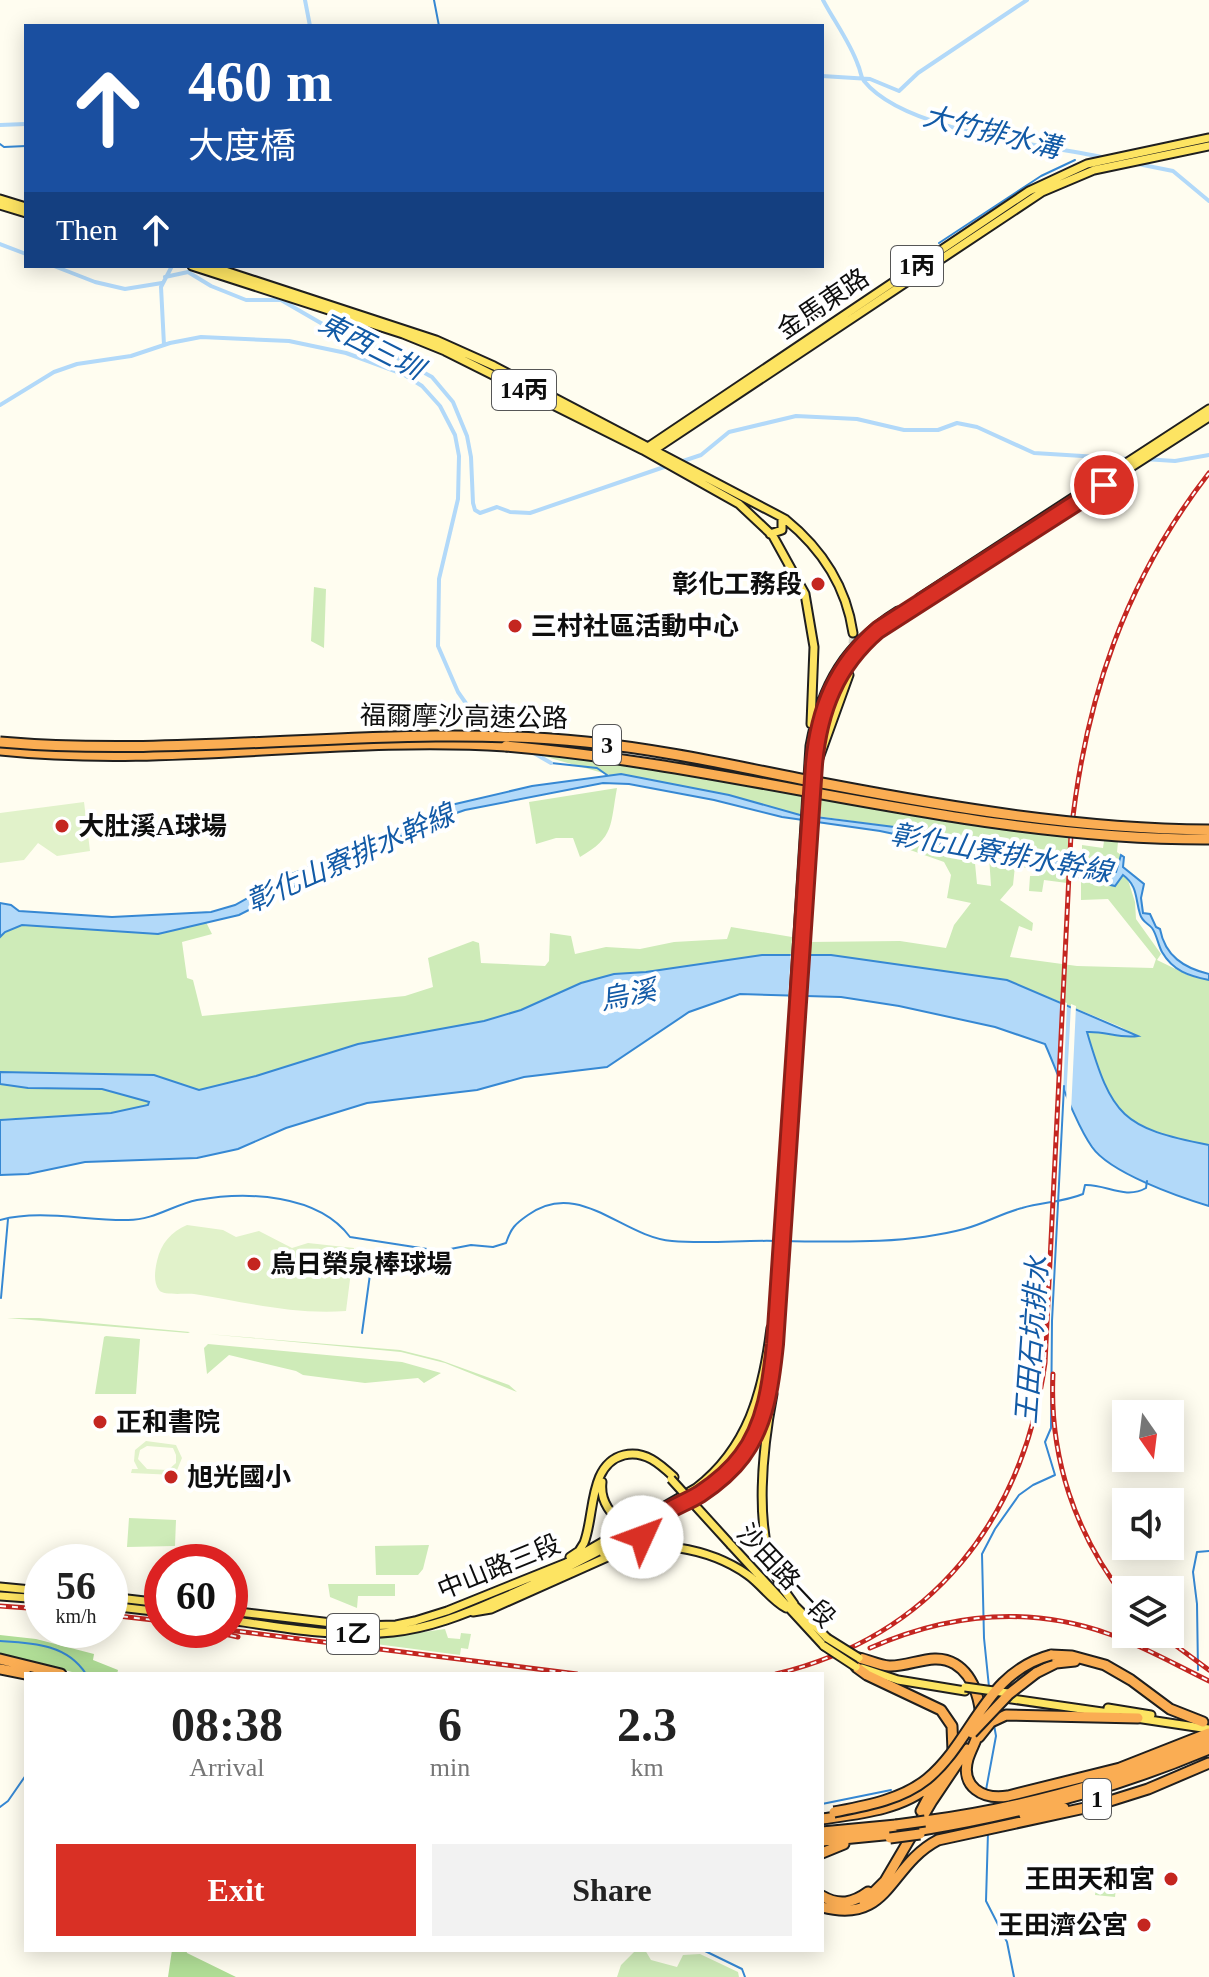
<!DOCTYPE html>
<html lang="en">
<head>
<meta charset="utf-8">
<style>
	:root { --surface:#fff; --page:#f2f2f2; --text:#222; --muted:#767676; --accent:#d93025 }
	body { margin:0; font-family:"Times New Roman","Noto Sans TC",serif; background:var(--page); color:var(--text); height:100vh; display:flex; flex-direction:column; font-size:30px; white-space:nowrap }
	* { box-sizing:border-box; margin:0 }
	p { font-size:26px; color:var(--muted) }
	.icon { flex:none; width:44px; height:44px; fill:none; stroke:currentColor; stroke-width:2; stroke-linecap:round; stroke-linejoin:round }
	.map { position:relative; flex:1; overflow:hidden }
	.drawer { position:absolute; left:24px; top:1672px; width:800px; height:280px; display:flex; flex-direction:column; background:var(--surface); border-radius:0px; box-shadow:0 4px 20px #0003 }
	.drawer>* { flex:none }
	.guide { position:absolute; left:24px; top:24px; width:800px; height:244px; border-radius:0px; box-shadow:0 4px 20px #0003; background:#1a4fa0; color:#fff; overflow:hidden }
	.needle { width:52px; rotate:166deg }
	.tools { position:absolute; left:1112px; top:1400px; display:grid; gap:16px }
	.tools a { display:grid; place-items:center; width:72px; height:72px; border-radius:0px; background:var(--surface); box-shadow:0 4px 20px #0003; font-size:40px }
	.speed { position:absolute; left:24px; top:1544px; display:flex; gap:16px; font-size:40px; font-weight:700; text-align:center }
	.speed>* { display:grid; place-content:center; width:104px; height:104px; border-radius:50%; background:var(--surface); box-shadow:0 4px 20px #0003; line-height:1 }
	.speed small { font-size:20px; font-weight:400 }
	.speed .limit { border:12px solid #d22; background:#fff; color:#111 }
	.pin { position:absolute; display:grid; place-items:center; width:68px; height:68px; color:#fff; margin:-34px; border:4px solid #fff; border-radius:50%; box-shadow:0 2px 8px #0007 }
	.me { position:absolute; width:88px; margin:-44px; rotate:47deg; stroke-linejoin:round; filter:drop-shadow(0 0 6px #0008) }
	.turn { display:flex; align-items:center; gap:28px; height:168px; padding:0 32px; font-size:36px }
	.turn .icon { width:104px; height:104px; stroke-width:2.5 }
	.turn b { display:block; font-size:56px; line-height:68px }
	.then { display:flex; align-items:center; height:76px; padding:0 32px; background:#0003; gap:16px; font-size:30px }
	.eta { display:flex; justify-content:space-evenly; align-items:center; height:136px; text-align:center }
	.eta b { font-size:48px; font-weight:700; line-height:56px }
	.action { display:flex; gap:16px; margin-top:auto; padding:16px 32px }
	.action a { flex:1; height:92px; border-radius:0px; background:var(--accent); color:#fff; font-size:32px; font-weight:700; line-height:92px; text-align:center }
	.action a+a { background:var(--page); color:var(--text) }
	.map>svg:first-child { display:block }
	.green { fill:#ceebb8 }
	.forest { fill:#b0dd96 }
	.pitch { fill:#e1f2ca; fill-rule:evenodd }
	.water { fill:#b2d9f9; stroke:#3688d3; stroke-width:2 }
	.pier { fill:#fffdf0 }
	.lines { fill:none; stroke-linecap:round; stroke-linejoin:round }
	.stream { stroke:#3688d3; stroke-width:2 }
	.canal { stroke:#b2d9f9; stroke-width:4 }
	.major-tunnel { stroke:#dbd9ce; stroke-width:7; stroke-dasharray:7 3.5; stroke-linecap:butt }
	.major-casing { stroke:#1f1f1f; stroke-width:11 }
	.highway-casing { stroke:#1f1f1f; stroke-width:13 }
	.major { stroke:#fde462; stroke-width:7 }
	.highway { stroke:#faad53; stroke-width:9 }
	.rail-casing { stroke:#c42620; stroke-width:5 }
	.rail { stroke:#fff; stroke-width:2; stroke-dasharray:6; stroke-linecap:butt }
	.major-bridge-casing { stroke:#1f1f1f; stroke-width:11; stroke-linecap:butt }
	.highway-bridge-casing { stroke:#1f1f1f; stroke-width:13; stroke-linecap:butt }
	.major-bridge { stroke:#fde462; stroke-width:7 }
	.highway-bridge { stroke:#faad53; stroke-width:9 }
	.route-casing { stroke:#8d1f18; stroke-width:20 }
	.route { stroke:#d93025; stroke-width:14 }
	.poi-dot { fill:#c42620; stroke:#fff; stroke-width:3 }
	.labels { text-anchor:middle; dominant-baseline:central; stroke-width:8; stroke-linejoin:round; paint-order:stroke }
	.shield { fill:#fff; stroke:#565656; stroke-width:2 }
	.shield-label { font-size:24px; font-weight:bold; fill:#0e0e0e }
	.street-label { font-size:26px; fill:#0e0e0e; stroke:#fff }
	.poi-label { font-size:26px; font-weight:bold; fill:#0e0e0e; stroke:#fff; text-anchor:start }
	.water-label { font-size:28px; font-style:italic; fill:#125aa6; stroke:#fff }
</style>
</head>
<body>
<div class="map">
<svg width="1209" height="1977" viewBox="0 0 1209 1977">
	<rect width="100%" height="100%" fill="#fffdf0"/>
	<!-- green -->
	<path class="green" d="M 314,587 L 326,589 L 324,648 L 311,641 Z
		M 529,752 L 589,753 L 802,788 L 800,815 L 729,795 L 621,774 L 610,775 Z
		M 617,788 C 610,825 615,837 580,857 L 573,838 L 556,838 L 536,844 L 529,802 Z
		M 819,793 L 1069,834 L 1068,863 L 918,830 L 817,816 Z
		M 896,837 L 974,853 L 977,884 L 991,886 L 989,856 L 1068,873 L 1067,883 L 1044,880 L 1042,892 L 1029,891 L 1030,876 L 1039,876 L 1039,870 L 1015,866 L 1013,885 L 1000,900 L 1033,923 L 1032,931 L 1019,926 L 1010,957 L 1077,966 L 1153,968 L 1156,959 L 1108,899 L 1081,900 L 1081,878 L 1102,881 L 1109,885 L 1122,875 L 1127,877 L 1135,902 L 1136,919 L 1161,954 L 1157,960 L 1188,975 L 1209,980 L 1209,1145 C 1121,1128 1112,1117 1087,1032 C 1104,1032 1119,1039 1136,1036 L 1121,1027 L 1007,980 L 831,955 L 807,958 L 808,942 L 900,941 L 946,948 L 954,925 L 971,903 L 947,898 L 951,875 L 944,862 L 896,845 Z
		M 1104,841 L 1118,842 L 1117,852 L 1121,855 L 1116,872 L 1082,867 L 1082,845 L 1103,848 Z
		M 206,922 L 212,934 L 182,942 L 187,978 L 193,980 L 202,1016 L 405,996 L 433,987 L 428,958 L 473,941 L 479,943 L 481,963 L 545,966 L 549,961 L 550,933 L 571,936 L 575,954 L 606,947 L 640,949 L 674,942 L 727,939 L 731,927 L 792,937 L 791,955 L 762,955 L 646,972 L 614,974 L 581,983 L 521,1010 L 484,1021 L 358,1044 L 255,1076 L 199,1090 L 154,1075 L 0,1072 L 0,937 L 5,932 L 22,925 L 158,934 Z
		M 0,1084 L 28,1088 L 102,1089 L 150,1101 L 149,1105 L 111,1113 L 0,1119 Z
		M 7,1318 L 39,1318 L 190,1332 L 188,1333 Z
		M 207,1334 L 400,1350 L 440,1360 L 509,1385 L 517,1392 L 445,1363 L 401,1352 Z
		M 106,1336 L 140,1339 L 136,1394 L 95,1394 L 104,1337 Z
		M 208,1344 L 402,1362 L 441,1373 L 424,1383 L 418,1378 L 365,1383 L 303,1375 L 296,1371 L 229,1355 L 207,1374 L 204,1348 Z
		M 129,1518 L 176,1520 L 175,1546 L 127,1547 Z
		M 429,1545 L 423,1569 L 418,1575 L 376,1575 L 375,1546 Z
		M 328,1584 L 395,1584 L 395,1596 L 358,1596 L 357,1608 L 330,1597 Z
		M 445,1629 L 448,1638 L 460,1639 L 461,1633 L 471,1634 L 468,1649 L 461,1648 L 460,1655 L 368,1643 L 367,1640 Z
		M 1097,1876 L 1117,1878 L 1115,1897 L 1095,1895 Z
		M 636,1950 L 645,1950 L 651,1960 L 677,1967 L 683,1955 L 700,1954 L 738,1972 L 739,1977 L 617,1977 L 621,1965 Z"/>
	<!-- forest -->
	<path class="forest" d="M 0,1635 L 36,1639 L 94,1654 L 93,1660 L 118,1670 L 117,1674 L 80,1674 L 0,1654 Z
		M 172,1950 L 186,1950 L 187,1953 L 236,1977 L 168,1977 Z"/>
	<!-- pitch -->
	<path class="pitch" d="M 84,802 L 90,851 L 57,856 L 38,843 L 24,860 L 0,863 L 0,813 Z
		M 187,1225 L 223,1230 L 236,1237 L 259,1231 L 292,1248 L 308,1243 L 354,1248 L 346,1311 C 294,1315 245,1302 194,1294 C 186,1293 163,1296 159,1290 C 153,1282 155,1270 157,1261 C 161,1243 171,1232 187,1225 Z
		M 146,1441 L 176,1445 L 182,1458 L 175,1475 L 131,1473 L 132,1469 L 138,1469 L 134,1461 L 135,1450 ZM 147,1446 L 173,1448 L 176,1455 L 176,1463 L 168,1470 L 147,1469 L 138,1459 L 140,1450 Z"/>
	<!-- water -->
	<path class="water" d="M 621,774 L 729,795 L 800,815 L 918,830 L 1104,871 L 1116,872 L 1121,855 L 1124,857 L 1123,867 L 1144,884 L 1141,898 L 1143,913 L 1150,914 L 1156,927 L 1160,929 C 1165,956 1184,968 1209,974 L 1209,980 C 1189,976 1173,971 1162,952 C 1158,945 1157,935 1152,928 C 1148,923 1142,922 1140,914 C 1135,898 1138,886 1123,875 L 1115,886 L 1081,878 L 1002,854 L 955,847 L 880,831 L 782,817 L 714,800 L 629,784 L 603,783 L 465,810 L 439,819 L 323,872 L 239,915 L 158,934 L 22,925 L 5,932 L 0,937 L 0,903 L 11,905 L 19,911 L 112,917 L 211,912 L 235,905 L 289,875 L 350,851 L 376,836 L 451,805 L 532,786 Z
		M 762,955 L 831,955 L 1007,980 L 1138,1036 C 1120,1039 1105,1031 1087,1032 C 1112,1117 1122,1128 1209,1145 L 1209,1206 C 1179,1197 1110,1173 1092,1147 C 1075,1123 1058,1073 1045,1044 L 995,1027 L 899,1006 L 841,997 L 740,994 L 689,1012 L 607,1067 L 524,1077 L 477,1090 L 367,1103 L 286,1128 L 238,1149 L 197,1158 L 85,1162 L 28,1174 L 0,1175 L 0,1120 L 111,1113 L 148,1105 L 149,1102 L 102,1089 L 28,1088 L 0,1084 L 0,1072 L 154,1075 L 199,1090 L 256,1076 L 358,1044 L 484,1021 L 521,1010 L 581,983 L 614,974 L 646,972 Z"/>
	<!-- pier -->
	<path class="pier" d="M 791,951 L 807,951 L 804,1000 L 788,999 Z
		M 1062,1001 L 1067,1003 L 1063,1095 L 1059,1086 Z
		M 1071,1004 L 1076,1006 L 1071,1112 L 1066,1102 Z"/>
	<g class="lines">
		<!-- stream -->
		<path class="stream" d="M 434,0 L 439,26
			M 0,144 L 4,147 L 26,146
			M 939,243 L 1041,176 L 1075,160
			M 551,763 L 597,768 L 607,775
			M 0,1220 C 41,1209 86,1221 128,1220 C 154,1220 173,1205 197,1200 C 247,1191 318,1194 350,1237 L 440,1251 L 471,1245 L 493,1247 L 506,1243 C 511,1228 515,1224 528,1215 C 579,1178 622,1237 672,1241 C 707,1244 743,1240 777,1241
			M 784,1241 C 843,1242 907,1244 964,1229 C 984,1224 1002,1213 1022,1208 C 1043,1202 1064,1202 1083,1194 L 1085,1185 C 1106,1184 1125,1200 1146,1188 L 1147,1181
			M 1,1298 L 8,1219
			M 362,1333 L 371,1267 L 376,1261 L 403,1256 L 417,1248
			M 0,1641 C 33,1643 67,1644 86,1674
			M 1198,1670 L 1197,1604 L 1193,1572 L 1197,1552 L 1209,1551
			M 989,1687 L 984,1638 L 982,1554 L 995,1529 L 1019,1495 L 1033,1485 L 1055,1475 L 1045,1442 L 1051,1428 L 1052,1321 L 1064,1086
			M 986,1790 L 996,1736 L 994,1725
			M 822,1804 L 891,1790
			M 0,1807 L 8,1801 L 26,1775
			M 988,1832 L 986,1901 L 1007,1942 L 1014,1977
			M 703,1950 L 742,1969 L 745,1977"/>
		<!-- canal -->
		<path class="canal" d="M 305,0 L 310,26
			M 823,0 C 834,21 850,42 858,65 C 861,71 860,76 864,81 C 905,132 1043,144 1106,158
			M 822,76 L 870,79 L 899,91 L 918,73 L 1027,0
			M 0,125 L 26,124
			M 1138,164 L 1173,171 L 1209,201
			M 0,244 L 26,254
			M 54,266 L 95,282 L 125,289 L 162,283
			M 165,277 L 188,272 L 211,286 L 246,300 L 281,300 L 345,337 L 370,343 L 432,377 L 453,402 L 467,436 L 471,457 L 473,503 L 475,510 L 480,513 L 497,507 L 510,512 L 530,513 L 667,466
			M 164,345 L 161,287 L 172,266
			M 0,405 L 54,372 L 77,364 L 131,356 L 170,343 L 201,337 L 289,341 L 346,353 L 403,374 L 422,386 L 440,406 L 455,435 L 459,456 L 458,499 L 439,579 L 438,646 L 458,692 L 477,719 L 504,735
			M 1144,459 L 1175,461 L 1209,455
			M 680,462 L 701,455 L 729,432 L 796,416 L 857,419 L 904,430 L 938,430 L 957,423 L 977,427 L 1034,453 L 1131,459
			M 532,752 L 551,763"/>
		<!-- major-tunnel -->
		<path class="major-tunnel" d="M 849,675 L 853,633"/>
		<defs>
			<path id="major" d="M 0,199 L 26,207
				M 0,205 L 26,213
				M 192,266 L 403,334 L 445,351 L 643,450 L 739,504 L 773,536 L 805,594 L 814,647 L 811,724
				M 210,266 L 436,340 L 494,366 L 785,519 C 822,549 846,585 853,633
				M 645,449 L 1029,191 L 1087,164 L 1209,138
				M 654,450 L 1042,192 L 1094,170 L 1209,146
				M 770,534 L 782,530 L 782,518
				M 919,598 L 1209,409
				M 818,761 L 849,675
				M 794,997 L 810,746 C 821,684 845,644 898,611
				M 773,1394 C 763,1446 753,1529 777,1578 C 781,1587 788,1595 794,1604
				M 602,1482 C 600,1498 610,1522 630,1519 C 638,1518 647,1512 654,1508
				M 646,1541 L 642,1537 L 647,1527
				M 731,1545 L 824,1646
				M 603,1553 C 649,1538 709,1547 748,1575 C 762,1585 771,1600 786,1608
				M 570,1557 L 579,1551 L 584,1543 C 595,1516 588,1464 624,1455 C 645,1450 660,1464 674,1477
				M 0,1587 L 42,1591
				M 0,1596 L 42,1599
				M 110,1597 L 162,1603
				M 792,1603 L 827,1638
				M 110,1606 L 162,1612
				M 230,1611 L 357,1626 L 396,1625 L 415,1621 L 447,1611 L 566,1563 L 696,1488 C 748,1448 763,1392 771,1328
				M 473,1612 L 491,1609 L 612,1555
				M 230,1620 C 283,1628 339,1638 393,1632 C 430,1628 463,1615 497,1600 C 552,1577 601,1551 653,1521 C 684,1502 718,1486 741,1457 C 761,1430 767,1399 773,1366 L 814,764 C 819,707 834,668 878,630 L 1209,417
				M 862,1668 L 898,1680 L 965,1691
				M 1005,1698 L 1116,1714
				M 1108,1708 L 1151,1715
				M 1136,1718 L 1209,1729"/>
			<path id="highway" d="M 0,750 C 169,768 337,735 506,746
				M 1051,1655 L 1072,1656 L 1105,1665 L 1131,1680 L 1170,1709 L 1203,1722
				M 859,1658 C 869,1660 878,1665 889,1666 C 911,1667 934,1651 955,1664 C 975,1676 984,1708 979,1730 C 977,1740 971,1749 968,1759 C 960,1787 983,1800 1008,1796 L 1120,1768 L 1209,1733
				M 0,1659 L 61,1674
				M 856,1667 L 867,1675 L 941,1710 L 952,1726 L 953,1751
				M 0,1669 L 26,1674
				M 1036,1673 L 1056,1663 L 1075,1661
				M 979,1737 L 991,1722 L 1006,1715 L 1138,1718
				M 941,1779 L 960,1747
				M 921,1811 L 942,1771
				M 1024,1815 L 1064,1808
				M 822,1819 C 856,1814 902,1810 929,1786
				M 925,1821 C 1022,1808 1119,1781 1209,1742
				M 922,1830 C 1020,1814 1117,1788 1209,1749
				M 822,1832 L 896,1825
				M 822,1841 L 894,1834
				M 822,1853 L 844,1844
				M 822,1896 C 839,1906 853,1903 868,1892
				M 864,1902 L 885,1881 L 932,1801 L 967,1749
				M 822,1907 C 890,1925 888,1866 938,1840 L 1094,1806 L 1148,1789 L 1209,1763"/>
		</defs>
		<!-- major casing -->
		<use href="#major" class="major-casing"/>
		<!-- highway casing -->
		<use href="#highway" class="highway-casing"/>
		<!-- major -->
		<use href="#major" class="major"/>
		<!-- highway -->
		<use href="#highway" class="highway"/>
		<defs>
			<path id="rail" d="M 1053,1374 C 1049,1457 1075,1534 1126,1599
				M 0,1606 L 42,1609
				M 110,1615 L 162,1621
				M 207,1630 L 238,1637
				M 228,1630 L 577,1674
				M 1160,1634 L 1209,1670
				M 870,1648 C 947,1614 1028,1605 1109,1634 C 1143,1646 1176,1665 1209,1681
				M 776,1674 C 933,1636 1023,1519 1045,1363 L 1071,834 C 1085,699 1125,581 1209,473"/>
		</defs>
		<!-- rail casing -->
		<use href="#rail" class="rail-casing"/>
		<!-- rail -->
		<use href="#rail" class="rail"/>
		<defs>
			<path id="major-bridge" d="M 671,1479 L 731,1545
				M 827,1638 L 859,1658
				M 824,1646 L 856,1667
				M 965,1687 L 1008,1693"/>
			<path id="highway-bridge" d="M 0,742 C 196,759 391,722 586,742 C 668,750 747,769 827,784 C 953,808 1080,829 1209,830
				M 506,746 C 742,766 971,840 1209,839
				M 972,1733 L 1009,1694 L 1036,1673
				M 834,1812 C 865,1806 901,1800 927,1779 C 974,1740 985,1672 1051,1655
				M 896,1825 L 925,1821
				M 890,1838 L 920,1834"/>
		</defs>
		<!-- major-bridge casing -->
		<use href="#major-bridge" class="major-bridge-casing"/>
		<!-- highway-bridge casing -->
		<use href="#highway-bridge" class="highway-bridge-casing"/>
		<!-- major-bridge -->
		<use href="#major-bridge" class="major-bridge"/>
		<!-- highway-bridge -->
		<use href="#highway-bridge" class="highway-bridge"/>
	</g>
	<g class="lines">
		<defs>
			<path id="route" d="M 642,1537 C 647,1515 683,1505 700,1494 C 715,1484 731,1471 742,1456 C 766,1424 771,1383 775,1344 L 814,764 C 819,710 836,666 878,630 L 1104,485"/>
		</defs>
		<!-- route casing -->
		<use href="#route" class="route-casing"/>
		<!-- route -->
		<use href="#route" class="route"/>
	</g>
	<!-- markers -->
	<g class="poi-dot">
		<circle cx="818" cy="584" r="8"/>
		<circle cx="515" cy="626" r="8"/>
		<circle cx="62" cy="826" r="8"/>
		<circle cx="254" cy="1264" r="8"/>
		<circle cx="100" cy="1422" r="8"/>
		<circle cx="171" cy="1477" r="8"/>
		<circle cx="1171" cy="1879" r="8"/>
		<circle cx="1144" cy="1925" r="8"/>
	</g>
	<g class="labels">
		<!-- shield labels -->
		<g class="shield">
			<rect x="891" y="246" width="52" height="40" rx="6"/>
			<rect x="492" y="370" width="64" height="40" rx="6"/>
			<rect x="593" y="725" width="28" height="40" rx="6"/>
			<rect x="327" y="1614" width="52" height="40" rx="6"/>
			<rect x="1083" y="1779" width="28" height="40" rx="6"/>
		</g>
		<g class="shield-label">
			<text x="917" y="266">1丙</text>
			<text x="524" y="390">14丙</text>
			<text x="607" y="745">3</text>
			<text x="353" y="1634">1乙</text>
			<text x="1097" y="1799">1</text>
		</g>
		<!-- street labels -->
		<g class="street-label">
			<text transform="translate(823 304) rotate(-34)">金馬東路</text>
			<text transform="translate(464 717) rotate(1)">福爾摩沙高速公路</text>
			<text transform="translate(499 1567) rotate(-22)">中山路三段</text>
			<text transform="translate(786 1576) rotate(47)">沙田路一段</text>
		</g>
		<!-- poi labels -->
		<g class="poi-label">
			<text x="802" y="584" text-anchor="end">彰化工務段</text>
			<text x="531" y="626">三村社區活動中心</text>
			<text x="78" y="826">大肚溪A球場</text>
			<text x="270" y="1264">烏日榮泉棒球場</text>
			<text x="116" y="1422">正和書院</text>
			<text x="187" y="1477">旭光國小</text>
			<text x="1155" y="1879" text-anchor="end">王田天和宮</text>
			<text x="1128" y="1925" text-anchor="end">王田濟公宮</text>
		</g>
		<!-- water labels -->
		<g class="water-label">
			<text transform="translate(992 132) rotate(14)">大竹排水溝</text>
			<text transform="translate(371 346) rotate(27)">東西三圳</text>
			<text transform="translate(1001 853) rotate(10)">彰化山寮排水幹線</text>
			<text transform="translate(350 858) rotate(-24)">彰化山寮排水幹線</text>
			<text transform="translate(628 995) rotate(-11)">烏溪</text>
			<text transform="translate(1032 1340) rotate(-86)">王田石坑排水</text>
		</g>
	</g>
</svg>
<div class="tools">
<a><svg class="needle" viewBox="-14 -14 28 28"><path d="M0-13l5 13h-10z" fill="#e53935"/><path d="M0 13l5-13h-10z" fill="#767676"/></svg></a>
<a><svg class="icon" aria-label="sound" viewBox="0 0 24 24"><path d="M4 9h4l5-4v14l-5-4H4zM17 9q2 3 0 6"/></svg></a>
<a><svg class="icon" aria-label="layers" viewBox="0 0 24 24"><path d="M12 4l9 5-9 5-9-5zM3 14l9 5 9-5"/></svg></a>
</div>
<div class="speed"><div>56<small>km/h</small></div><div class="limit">60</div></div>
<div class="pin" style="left:1104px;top:485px;background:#d93025"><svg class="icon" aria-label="arrive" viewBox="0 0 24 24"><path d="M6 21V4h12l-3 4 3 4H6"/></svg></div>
<svg class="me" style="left:642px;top:1537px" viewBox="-20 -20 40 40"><circle r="19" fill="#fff"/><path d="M0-13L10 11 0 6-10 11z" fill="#d93025"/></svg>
<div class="guide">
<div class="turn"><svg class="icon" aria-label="ahead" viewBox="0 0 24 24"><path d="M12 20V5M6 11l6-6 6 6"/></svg><div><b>460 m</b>大度橋</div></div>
<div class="then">Then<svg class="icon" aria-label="ahead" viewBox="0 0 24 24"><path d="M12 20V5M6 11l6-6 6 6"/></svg></div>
</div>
<section class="drawer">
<div class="eta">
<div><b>08:38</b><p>Arrival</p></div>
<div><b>6</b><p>min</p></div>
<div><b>2.3</b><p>km</p></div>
</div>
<div class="action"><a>Exit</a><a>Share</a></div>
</section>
</div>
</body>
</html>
